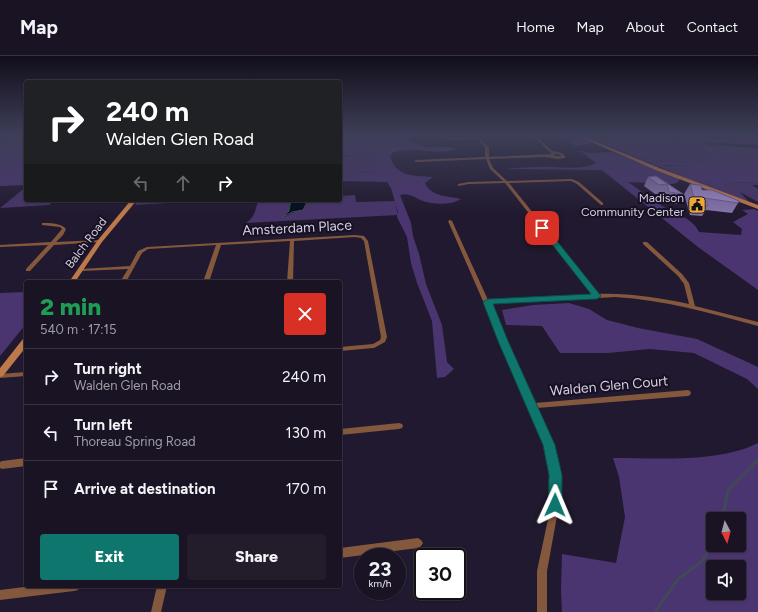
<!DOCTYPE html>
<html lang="en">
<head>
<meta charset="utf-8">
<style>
	:root { --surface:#191323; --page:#221c2b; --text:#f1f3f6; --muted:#9f9ea6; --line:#373241; --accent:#0f766e }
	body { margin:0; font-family:Figtree,sans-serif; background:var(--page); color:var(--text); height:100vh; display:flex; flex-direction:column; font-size:15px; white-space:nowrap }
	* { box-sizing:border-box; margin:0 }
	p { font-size:13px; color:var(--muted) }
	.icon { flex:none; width:22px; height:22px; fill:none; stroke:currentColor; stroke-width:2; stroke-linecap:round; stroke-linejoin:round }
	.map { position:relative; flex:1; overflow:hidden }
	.drawer { position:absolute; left:24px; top:224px; width:318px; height:308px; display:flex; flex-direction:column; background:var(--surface); border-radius:4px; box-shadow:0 1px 3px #0004,0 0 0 1px var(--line) }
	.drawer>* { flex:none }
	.banner { position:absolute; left:24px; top:24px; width:318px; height:122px; border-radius:4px; box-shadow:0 1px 3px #0004,0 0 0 1px var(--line); background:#202124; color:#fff; overflow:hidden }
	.needle { width:26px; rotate:174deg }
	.buttons { position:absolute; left:706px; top:456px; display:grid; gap:8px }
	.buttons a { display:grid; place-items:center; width:40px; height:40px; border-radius:4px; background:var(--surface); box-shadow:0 1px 3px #0004,0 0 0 1px var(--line); font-size:20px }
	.speed { position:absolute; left:354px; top:492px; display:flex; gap:8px; font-size:20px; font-weight:700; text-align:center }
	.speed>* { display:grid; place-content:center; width:52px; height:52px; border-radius:50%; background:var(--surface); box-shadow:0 1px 3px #0004,0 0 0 1px var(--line); line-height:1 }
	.speed small { font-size:10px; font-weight:400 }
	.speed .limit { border:2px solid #111; border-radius:6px; background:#fff; color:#111 }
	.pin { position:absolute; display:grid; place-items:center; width:34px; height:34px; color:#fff; margin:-17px; border-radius:8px; box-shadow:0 2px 6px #0006 }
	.me { position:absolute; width:44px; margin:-22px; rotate:1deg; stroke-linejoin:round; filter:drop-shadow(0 0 3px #0008) }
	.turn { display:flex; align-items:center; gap:14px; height:84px; padding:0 16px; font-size:18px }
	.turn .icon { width:52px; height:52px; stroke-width:2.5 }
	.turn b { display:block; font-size:28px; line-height:34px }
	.lanes { display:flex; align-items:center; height:38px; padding:0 16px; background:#0003; justify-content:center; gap:20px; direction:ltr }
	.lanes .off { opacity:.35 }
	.round { display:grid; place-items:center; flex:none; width:42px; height:42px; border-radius:4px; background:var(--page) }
	.head { display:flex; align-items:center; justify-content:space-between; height:68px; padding:0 16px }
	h1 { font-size:24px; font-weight:800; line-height:30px; color:#1e9e55 }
	.action { display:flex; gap:8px; margin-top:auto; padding:8px 16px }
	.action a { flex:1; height:46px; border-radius:4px; background:var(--accent); color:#fff; font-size:16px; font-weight:800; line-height:46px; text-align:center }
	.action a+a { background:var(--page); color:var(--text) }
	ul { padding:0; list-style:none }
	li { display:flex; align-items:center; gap:12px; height:56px; padding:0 16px; border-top:1px solid var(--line) }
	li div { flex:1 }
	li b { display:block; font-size:15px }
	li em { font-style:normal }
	header { display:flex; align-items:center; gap:24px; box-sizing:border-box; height:56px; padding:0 20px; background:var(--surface); border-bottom:1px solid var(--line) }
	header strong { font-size:19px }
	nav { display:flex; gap:22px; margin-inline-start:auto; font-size:14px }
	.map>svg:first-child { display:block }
	.green { fill:#473468 }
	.forest { fill:#4b3570; fill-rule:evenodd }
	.water { fill:#00101b; stroke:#404a56 }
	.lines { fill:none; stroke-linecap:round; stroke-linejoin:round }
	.stream-far2 { stroke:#404a56; stroke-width:1 }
	.stream-far1 { stroke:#404a56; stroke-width:2.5 }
	.stream { stroke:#404a56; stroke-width:3 }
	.street { fill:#84583c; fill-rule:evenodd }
	.secondary { fill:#be784a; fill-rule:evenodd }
	.wall { fill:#8472aa }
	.building { fill:#9a85c6; stroke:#6c5d8b }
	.route { fill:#0f766e; stroke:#0a4d48 }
	.labels { text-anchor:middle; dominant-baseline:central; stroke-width:4; stroke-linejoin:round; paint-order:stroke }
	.far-poi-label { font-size:12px; fill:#d4d0df; stroke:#171024; text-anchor:end }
	.far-street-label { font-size:12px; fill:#d4d0df; stroke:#171024 }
	.street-label { font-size:14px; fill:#d4d0df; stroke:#171024 }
</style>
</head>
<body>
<header>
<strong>Map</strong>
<nav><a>Home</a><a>Map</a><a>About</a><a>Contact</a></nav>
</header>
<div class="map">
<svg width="758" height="556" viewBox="0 0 758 556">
	<rect width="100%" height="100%" fill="#21192f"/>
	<!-- green -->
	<path class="green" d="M 6,79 L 26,79 L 26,81 L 19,83 L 0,94 L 0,82 L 7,79 Z
		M 582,79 L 671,79 L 690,85 L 712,100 L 709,105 L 651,106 L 665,110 L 693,110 L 692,116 L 700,126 L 722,127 L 758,126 L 758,129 L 752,129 L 758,133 L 758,146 L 740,136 L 749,146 L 686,122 Z
		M 346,97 L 357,98 L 372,101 L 376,106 L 376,116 L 359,117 L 360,123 L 340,123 L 340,102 L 351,101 L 341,98 Z
		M 26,131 L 26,144 L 55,144 L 49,149 L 0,152 Z
		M 355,139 L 356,146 L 395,145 L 398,159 L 246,167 C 257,159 254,154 259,144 L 291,144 L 289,155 L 284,161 L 285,161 C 293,155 304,155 308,144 L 340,144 L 340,140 Z
		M 138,144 L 220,144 L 135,149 Z"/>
	<!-- forest -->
	<path class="forest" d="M 340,79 L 413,79 L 406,84 L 427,91 L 448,91 L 457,93 C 436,100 413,89 392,97 L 390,101 C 398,122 413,119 433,121 L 425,127 C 431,141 448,140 461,143 C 451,149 435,149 423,145 C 415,142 409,136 400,139 L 411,167 L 413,180 L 419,198 L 426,228 L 442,269 L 447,306 L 454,313 L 445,321 L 437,322 L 432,265 L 417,227 L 411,207 L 407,181 L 397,161 L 398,156 L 391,132 L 387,126 L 340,125 L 340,123 L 359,123 L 356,120 L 359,117 L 376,116 C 376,110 376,106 372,101 L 357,98 L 341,98 L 344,100 L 351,101 L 352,103 L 340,102 Z
		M 561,79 L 575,79 L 593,88 L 574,90 Z
		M 671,79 L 758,79 L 758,89 L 701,86 L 710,89 L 758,92 L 758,126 L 723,127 L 724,130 L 716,131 L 714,127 C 704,127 690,126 683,118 L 691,116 L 688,112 L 693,110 L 653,109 L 651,106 L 708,105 L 712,100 L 690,85 Z
		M 26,81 L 26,129 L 0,130 L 0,94 L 4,92 L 6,88 Z
		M 579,94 L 590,97 L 612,96 L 680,123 L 677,127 L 672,128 L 628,126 C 640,134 651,144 664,151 C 675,158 693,162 699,176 L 741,179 L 742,173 L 733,166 L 748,158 L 742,154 L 754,153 L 758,155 L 758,234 L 698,191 L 602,114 L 505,113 C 516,112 528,111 539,111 C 555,110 583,115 596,107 Z
		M 26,236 L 26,268 L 0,300 L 0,237 Z
		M 569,247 L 589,253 L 607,264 L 638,272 L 697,283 L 758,311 L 758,333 L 747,323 L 694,297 L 650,293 L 608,297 L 560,297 L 542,270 L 506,269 L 502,254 L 533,249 Z
		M 758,387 L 758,556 L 562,556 L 561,534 L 562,498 L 616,507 L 625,461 L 619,421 L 613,402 C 657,402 719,407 758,387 ZM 713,463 L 739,463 L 739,489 L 713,489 ZM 713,511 L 739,511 L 739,537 L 713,537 Z"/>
	<!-- water -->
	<path class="water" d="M 291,144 L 308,144 L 303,154 L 292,156 L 283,161 L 289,155 Z"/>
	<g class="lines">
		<!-- stream-far2 -->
		<path class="stream-far2" d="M 700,79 L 706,83 L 724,86 L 715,87 L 717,88
			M 718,89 L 744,96 L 744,99 L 758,106"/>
		<!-- stream-far1 -->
		<path class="stream-far1" d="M 756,406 L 758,404"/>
		<!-- stream -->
		<path class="stream" d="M 722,463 L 728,434 L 757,405
			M 655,556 L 678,523 L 701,506 L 713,488"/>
		<!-- street -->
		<path class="street" d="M 475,79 L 477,79 L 489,92 L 489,101 L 552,98 L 532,79 L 535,79 L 552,95 L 562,97 L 565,100 L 565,102 L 557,103 L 546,101 L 489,103 L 493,112 L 507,125 L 572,123 L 579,126 L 603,147 L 603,149 L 601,149 L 577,128 L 571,125 L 509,127 L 598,238 C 629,237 659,242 689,248 L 684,228 L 678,220 L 643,188 L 643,186 L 647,186 L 682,218 L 689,227 L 695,250 L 758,266 L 758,270 C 711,257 664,244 615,241 L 490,248 L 535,347 L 688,334 L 690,335 L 691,337 L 690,339 L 688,340 L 537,352 L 549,378 L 556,400 L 560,419 L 559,449 L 547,515 L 547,556 L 537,556 L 537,515 L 551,449 L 552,419 L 548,400 L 541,378 L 448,165 L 450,164 L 452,165 L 488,244 L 593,239 L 505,127 L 469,128 L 458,130 L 458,128 L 469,126 L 503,125 L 490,113 L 486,103 L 416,106 L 414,105 L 416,104 L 485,101 L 485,92 L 478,83 L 446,84 L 445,83 L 446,82 L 476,81 ZM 554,97 L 560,99 L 562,100 L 551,100 L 555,100 Z
			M 42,167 C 50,167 61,167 66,173 L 63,179 L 56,186 L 100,184 L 102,185 L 100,186 L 54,189 L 30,215 L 26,215 L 26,213 L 48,189 L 0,191 L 0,189 L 51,186 L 62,173 L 60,171 L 42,169 Z
			M 355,179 L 364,180 L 368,185 L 387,281 L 385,286 L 374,292 L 340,295 L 340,291 L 373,288 L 380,284 L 381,281 L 364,185 L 361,182 L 355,181 L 294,185 L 293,226 L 287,226 L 290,185 L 221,189 L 209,226 L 203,226 L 216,189 L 148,193 L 142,197 L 126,226 L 120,226 L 128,213 L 81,215 L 79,214 L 81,213 L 130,210 L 138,195 L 147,191 Z
			M 26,316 L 26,320 L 0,322 L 0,318 Z
			M 399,367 L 402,368 L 403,370 L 402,372 L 399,373 L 340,379 L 340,373 Z
			M 26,402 L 26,410 L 2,413 L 0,412 L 0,406 L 2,405 Z
			M 418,482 L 421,484 L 423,487 L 421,490 L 418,492 L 340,502 L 340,492 Z
			M 32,530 L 79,530 L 78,534 L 74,535 L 0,544 L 0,534 Z
			M 157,530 L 167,530 L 161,556 L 151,556 Z"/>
		<!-- secondary -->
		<path class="secondary" d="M 575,79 L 580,79 L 662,113 L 758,149 L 758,153 L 658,115 Z
			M 131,144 L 137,144 L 102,186 L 75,226 L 69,226 L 98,184 Z
			M 26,282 L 26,291 L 3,320 L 0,321 L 0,312 L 23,283 Z"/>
	</g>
	<!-- wall -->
	<path class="wall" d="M 656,120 L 683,138 L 678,148 L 664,146 L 663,138 L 655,138 L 644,130 L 648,121 Z
		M 690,128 L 702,134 L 738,147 L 732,157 L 706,154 L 702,160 L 690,159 L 684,138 Z"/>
	<!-- building -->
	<path class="building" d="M 656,120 L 683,138 L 669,136 L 667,128 L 659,129 L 648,121 Z
		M 690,128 L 701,129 L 702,134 L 712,134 L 739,145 L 738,147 L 705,142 L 708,150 L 696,148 Z"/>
	<!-- sky -->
	<linearGradient id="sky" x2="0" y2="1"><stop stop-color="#120e1a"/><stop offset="0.5" stop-color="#3d3e58"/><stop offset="1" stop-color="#3d3e58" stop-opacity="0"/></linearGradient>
	<rect width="758" height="157" fill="url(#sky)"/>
	<!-- route -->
	<path class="route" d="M 540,170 L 545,170 L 601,240 L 597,243 L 493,248 L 508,285 L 555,389 L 562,419 L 562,449 L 560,454 L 555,456 L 550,454 L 548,449 L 549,419 L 543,389 L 498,285 L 483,246 L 488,243 L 591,238 L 540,173 Z"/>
	<!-- icons -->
	<defs>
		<symbol id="civic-square" viewBox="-11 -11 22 22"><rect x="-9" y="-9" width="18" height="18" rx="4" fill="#eca93a" stroke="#171024"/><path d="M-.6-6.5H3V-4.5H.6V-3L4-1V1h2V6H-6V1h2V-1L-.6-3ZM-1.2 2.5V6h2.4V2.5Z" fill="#111"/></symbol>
	</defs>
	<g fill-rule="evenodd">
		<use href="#civic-square" x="687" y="139" width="20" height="20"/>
	</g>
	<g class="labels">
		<!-- far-poi labels -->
		<g class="far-poi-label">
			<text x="684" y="142">Madison<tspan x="684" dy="14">Community Center</tspan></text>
		</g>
		<!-- far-street labels -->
		<g class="far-street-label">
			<text transform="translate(86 187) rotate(-53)">Balch Road</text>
		</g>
		<!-- street labels -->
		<g class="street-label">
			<text transform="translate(297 172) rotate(-3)">Amsterdam Place</text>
			<text transform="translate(609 330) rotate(-5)">Walden Glen Court</text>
		</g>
	</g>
</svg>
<div class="buttons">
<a><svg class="needle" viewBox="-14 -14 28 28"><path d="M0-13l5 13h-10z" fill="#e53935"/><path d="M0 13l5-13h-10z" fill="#9f9ea6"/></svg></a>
<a><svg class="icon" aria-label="sound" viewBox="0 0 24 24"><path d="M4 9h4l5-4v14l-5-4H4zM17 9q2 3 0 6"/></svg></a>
</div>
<div class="speed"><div>23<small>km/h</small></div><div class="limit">30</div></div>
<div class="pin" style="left:542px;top:172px;background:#d93025"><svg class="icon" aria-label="arrive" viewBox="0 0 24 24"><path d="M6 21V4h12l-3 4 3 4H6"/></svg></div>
<svg class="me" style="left:555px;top:449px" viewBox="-20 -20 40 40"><path d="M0-17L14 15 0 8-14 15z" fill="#0f766e" stroke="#fff" stroke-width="4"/></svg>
<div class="banner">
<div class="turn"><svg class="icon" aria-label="right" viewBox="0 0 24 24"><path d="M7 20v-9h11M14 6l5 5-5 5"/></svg><div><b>240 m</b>Walden Glen Road</div></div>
<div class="lanes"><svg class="icon off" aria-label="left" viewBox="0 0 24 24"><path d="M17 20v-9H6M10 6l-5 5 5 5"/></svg><svg class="icon off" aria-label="ahead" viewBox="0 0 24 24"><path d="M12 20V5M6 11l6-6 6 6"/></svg><svg class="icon" aria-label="right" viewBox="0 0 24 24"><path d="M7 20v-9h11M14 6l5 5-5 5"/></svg></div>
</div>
<section class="drawer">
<div class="head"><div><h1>2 min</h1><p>540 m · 17:15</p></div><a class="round" style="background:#d93025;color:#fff"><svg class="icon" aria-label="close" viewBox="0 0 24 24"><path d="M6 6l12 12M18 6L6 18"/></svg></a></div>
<ul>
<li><svg class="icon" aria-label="right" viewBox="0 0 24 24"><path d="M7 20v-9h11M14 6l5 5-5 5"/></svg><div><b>Turn right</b><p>Walden Glen Road</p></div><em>240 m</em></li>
<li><svg class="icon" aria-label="left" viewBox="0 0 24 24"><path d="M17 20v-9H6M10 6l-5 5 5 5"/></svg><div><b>Turn left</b><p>Thoreau Spring Road</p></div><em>130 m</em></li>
<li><svg class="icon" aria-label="arrive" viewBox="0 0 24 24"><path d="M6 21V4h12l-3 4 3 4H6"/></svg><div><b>Arrive at destination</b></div><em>170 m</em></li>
</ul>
<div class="action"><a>Exit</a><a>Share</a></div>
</section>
</div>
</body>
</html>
